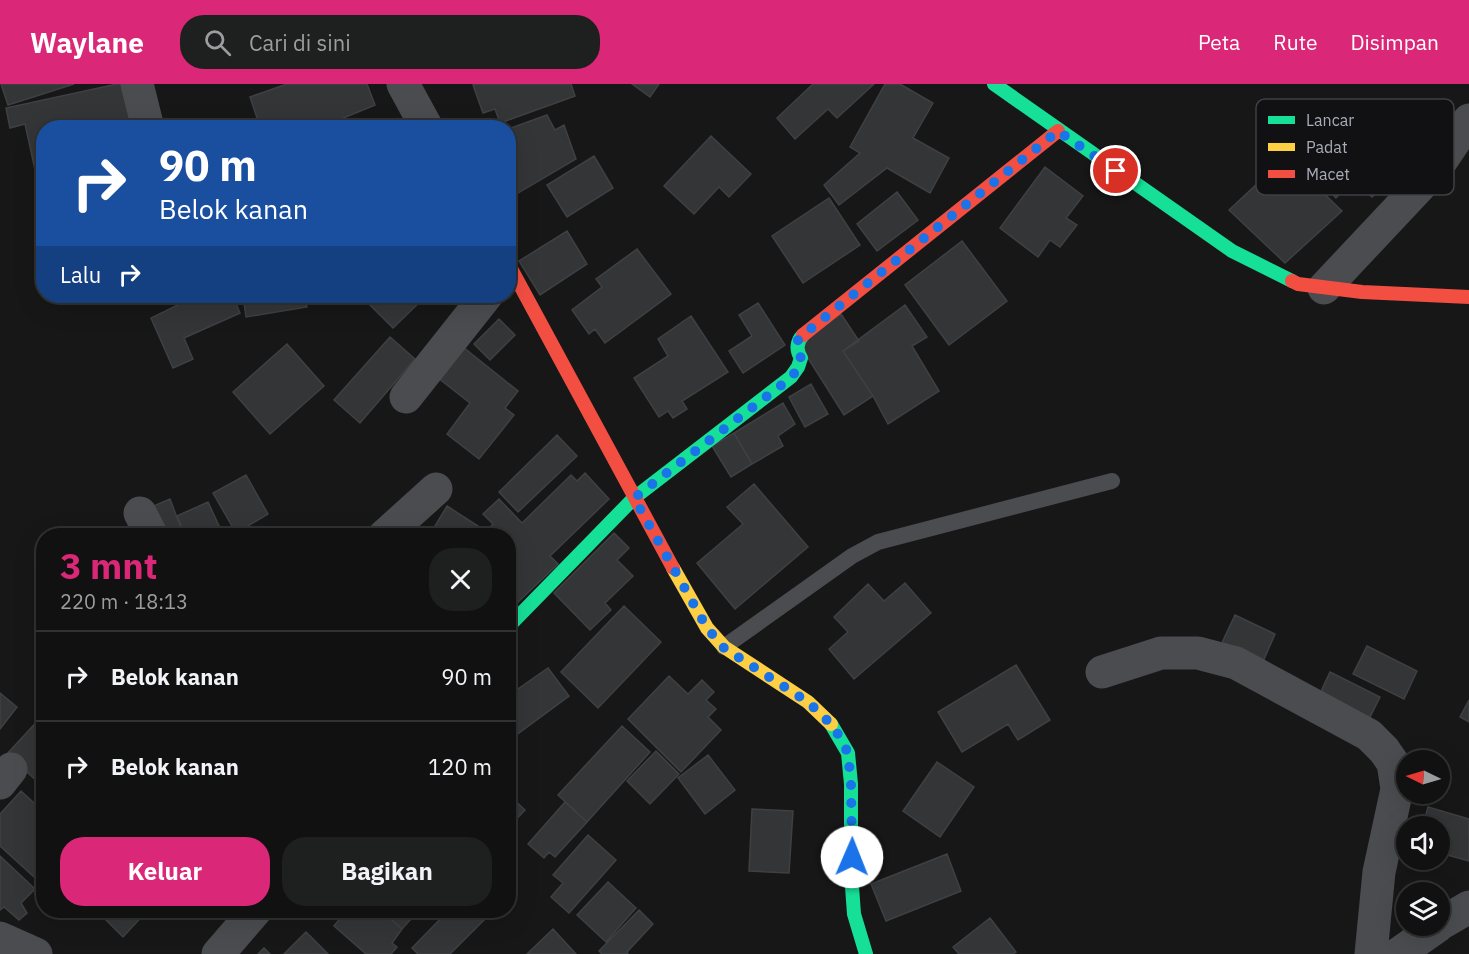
<!DOCTYPE html>
<html lang="id">
<head>
<meta charset="utf-8">
<style>
	:root { --surface:#111; --page:#1e1f1f; --text:#f1f3f6; --muted:#9c9d9f; --line:#303131; --accent:#db2777 }
	body { margin:0; font-family:"IBM Plex Sans",sans-serif; background:var(--page); color:var(--text); height:100vh; display:flex; flex-direction:column; font-size:22px; white-space:nowrap }
	* { box-sizing:border-box; margin:0 }
	p { font-size:20px; color:var(--muted) }
	.icon { flex:none; width:33px; height:33px; fill:none; stroke:currentColor; stroke-width:2; stroke-linecap:round; stroke-linejoin:round }
	.map { position:relative; flex:1; overflow:hidden }
	.panel { position:absolute; left:36px; top:444px; width:480px; height:390px; display:flex; flex-direction:column; background:var(--surface); border-radius:24px; box-shadow:0 6px 24px #0002,0 0 0 2px var(--line) }
	.panel>* { flex:none }
	.banner { position:absolute; left:36px; top:36px; width:480px; height:183px; border-radius:24px; box-shadow:0 6px 24px #0002,0 0 0 2px var(--line); background:#1a4fa0; color:#fff; overflow:hidden }
	.needle { width:39px; rotate:275deg }
	.tools { position:absolute; left:1396px; top:666px; display:grid; gap:12px }
	.tools a { display:grid; place-items:center; width:54px; height:54px; border-radius:50%; background:var(--surface); box-shadow:0 6px 24px #0002,0 0 0 2px var(--line); font-size:30px }
	.pin { position:absolute; display:grid; place-items:center; width:51px; height:51px; color:#fff; margin:-26px; border:3px solid #fff; border-radius:50%; box-shadow:0 2px 6px #0007 }
	.me { position:absolute; width:66px; margin:-33px; rotate:1deg; stroke-linejoin:round; filter:drop-shadow(0 0 4px #0008) }
	.turn { display:flex; align-items:center; gap:21px; height:126px; padding:0 24px; font-size:27px }
	.turn .icon { width:78px; height:78px; stroke-width:2.5 }
	.turn b { display:block; font-size:42px; line-height:51px }
	.then { display:flex; align-items:center; height:57px; padding:0 24px; background:#0003; gap:12px; font-size:22px }
	.round { display:grid; place-items:center; flex:none; width:63px; height:63px; border-radius:24px; background:var(--page) }
	.headline { display:flex; align-items:center; justify-content:space-between; height:102px; padding:0 24px }
	h1 { font-size:36px; font-weight:700; line-height:45px; color:var(--accent) }
	.button { display:flex; gap:12px; margin-top:auto; padding:12px 24px }
	.button a { flex:1; height:69px; border-radius:24px; background:var(--accent); color:#fff; font-size:24px; font-weight:700; line-height:69px; text-align:center }
	.button a+a { background:var(--page); color:var(--text) }
	ul { padding:0; list-style:none }
	li { display:flex; align-items:center; gap:18px; height:90px; padding:0 24px; border-top:2px solid var(--line) }
	li div { flex:1 }
	li b { display:block; font-size:22px }
	li em { font-style:normal }
	header { display:flex; align-items:center; gap:36px; box-sizing:border-box; height:84px; padding:0 30px; background:var(--accent); color:#fff }
	header strong { font-size:28px }
	nav { display:flex; gap:33px; margin-inline-start:auto; font-size:21px }
	.search { width:420px; height:54px; background:var(--page); display:flex; align-items:center; gap:15px; box-sizing:border-box; padding:0 21px; border-radius:24px; color:var(--muted); font-size:22px }
	.map>svg:first-child { display:block }
	.building { fill:#343537; stroke:#3f4043; stroke-width:1.5 }
	.lines { fill:none; stroke-linecap:round; stroke-linejoin:round }
	.lane { stroke:#4b4c50; stroke-width:16 }
	.street { stroke:#4b4c50; stroke-width:33 }
	.fast { stroke:#16e098; stroke-width:14 }
	.slow { stroke:#ffcf43; stroke-width:14 }
	.jam { stroke:#f24e42; stroke-width:14 }
	.route { stroke:#1a73e8; stroke-width:10; stroke-dasharray:0 18 }
	.key { fill:#111113; stroke:#3e4045; stroke-width:1.5 }
	.key-label { font-size:16px; fill:#a8adb8 }
</style>
</head>
<body>
<header>
<strong>Waylane</strong>
<div class="search"><svg class="icon" aria-label="search" viewBox="0 0 24 24"><circle cx="10" cy="10" r="6"/><path d="M15 15l6 6"/></svg>Cari di sini</div>
<nav><a>Peta</a><a>Rute</a><a>Disimpan</a></nav>
</header>
<div class="map">
<svg width="1469" height="870" viewBox="0 0 1469 870">
	<rect width="100%" height="100%" fill="#171717"/>
	<!-- building -->
	<path class="building" d="M 1,0 L 74,0 L 8,21 Z
		M 117,0 L 130,0 L 139,44 L 44,44 L 44,88 L 36,90 L 25,40 L 10,44 L 6,24 Z
		M 287,0 L 367,0 L 375,21 L 319,44 L 252,44 L 259,40 L 250,13 Z
		M 476,0 L 571,0 L 575,12 L 500,39 L 495,25 L 483,29 L 473,1 Z
		M 632,0 L 659,0 L 650,13 Z
		M 813,0 L 874,0 L 837,34 L 828,25 L 795,55 L 777,34 Z
		M 885,0 L 900,0 L 933,19 L 913,54 L 949,74 L 930,109 L 887,84 L 839,121 L 824,101 L 860,69 L 850,63 Z
		M 547,31 L 555,46 L 564,41 L 576,75 L 508,115 L 508,45 Z
		M 1350,31 L 1410,93 L 1392,111 L 1384,102 L 1372,113 L 1354,95 L 1336,114 L 1302,79 Z
		M 711,52 L 751,90 L 729,113 L 719,103 L 694,130 L 664,102 Z
		M 594,72 L 613,104 L 567,133 L 547,101 Z
		M 1286,73 L 1342,127 L 1285,179 L 1229,126 Z
		M 1045,83 L 1083,112 L 1066,134 L 1077,141 L 1060,163 L 1050,156 L 1038,173 L 1000,144 Z
		M 897,108 L 918,136 L 877,167 L 857,140 Z
		M 829,114 L 860,161 L 803,199 L 772,152 Z
		M 567,147 L 587,180 L 540,211 L 519,177 Z
		M 962,157 L 1007,217 L 949,261 L 905,201 Z
		M 637,165 L 671,210 L 605,259 L 595,245 L 589,250 L 572,226 L 602,203 L 596,195 Z
		M 196,212 L 233,212 L 240,229 L 184,254 L 193,275 L 173,284 L 151,234 Z
		M 243,212 L 305,212 L 307,223 L 246,233 Z
		M 361,212 L 426,212 L 393,244 Z
		M 758,219 L 785,261 L 743,289 L 729,267 L 752,252 L 739,231 Z
		M 905,221 L 927,253 L 912,262 L 939,307 L 888,340 L 873,312 L 843,267 Z
		M 841,230 L 859,257 L 843,267 L 873,312 L 844,331 L 799,260 Z
		M 691,232 L 728,288 L 682,317 L 687,325 L 673,334 L 668,327 L 659,333 L 634,294 L 668,272 L 658,255 Z
		M 499,235 L 515,251 L 490,276 L 474,260 Z
		M 390,253 L 415,275 L 360,339 L 334,316 Z
		M 287,260 L 324,302 L 270,350 L 233,308 Z
		M 463,263 L 518,307 L 505,324 L 514,331 L 479,375 L 447,350 L 470,319 L 438,294 Z
		M 811,300 L 828,330 L 805,343 L 789,313 Z
		M 783,319 L 795,340 L 778,352 L 783,362 L 752,380 L 734,349 Z
		M 734,349 L 752,380 L 731,393 L 712,362 Z
		M 557,351 L 577,372 L 518,428 L 499,408 Z
		M 585,389 L 609,415 L 550,472 L 558,480 L 517,519 L 508,510 L 508,452 L 482,452 L 493,440 L 483,430 L 499,415 L 522,439 L 571,391 L 577,397 Z
		M 246,391 L 268,430 L 236,449 L 213,409 Z
		M 754,400 L 808,463 L 735,525 L 697,479 L 743,440 L 727,423 Z
		M 170,415 L 184,452 L 154,452 L 142,427 Z
		M 208,418 L 220,444 L 203,452 L 186,452 L 177,432 Z
		M 447,422 L 478,442 L 472,452 L 429,452 Z
		M 614,449 L 629,464 L 617,476 L 633,492 L 605,519 L 611,526 L 590,546 L 554,509 Z
		M 905,499 L 931,529 L 854,595 L 829,565 L 848,548 L 834,533 L 868,500 L 884,517 Z
		M 624,522 L 661,558 L 598,624 L 561,588 Z
		M 1235,531 L 1275,550 L 1262,580 L 1221,561 Z
		M 1367,562 L 1417,587 L 1404,615 L 1353,590 Z
		M 1016,581 L 1050,636 L 1018,656 L 1008,640 L 962,668 L 938,628 Z
		M 548,584 L 569,612 L 508,657 L 508,612 Z
		M 1330,588 L 1380,613 L 1366,641 L 1317,616 Z
		M 669,592 L 688,610 L 702,596 L 714,608 L 706,616 L 716,625 L 708,633 L 721,646 L 681,688 L 628,635 Z
		M 0,609 L 17,623 L 0,645 Z
		M 1469,616 L 1469,638 L 1460,633 Z
		M 44,630 L 44,694 L 39,699 L 7,670 Z
		M 622,642 L 650,668 L 587,738 L 558,711 Z
		M 656,667 L 679,690 L 650,720 L 627,697 Z
		M 708,671 L 735,706 L 705,730 L 678,694 Z
		M 937,678 L 974,703 L 940,753 L 903,727 Z
		M 21,707 L 44,728 L 44,802 L 0,762 L 0,730 Z
		M 508,710 L 525,726 L 508,744 Z
		M 565,718 L 587,738 L 555,773 L 549,768 L 544,774 L 528,760 Z
		M 1428,723 L 1469,735 L 1469,777 L 1440,769 L 1440,742 L 1423,742 Z
		M 752,725 L 793,727 L 789,789 L 749,787 Z
		M 588,751 L 616,776 L 569,829 L 551,813 L 563,799 L 553,791 Z
		M 947,770 L 961,807 L 886,837 L 871,800 Z
		M 0,772 L 35,805 L 21,819 L 27,829 L 19,836 L 4,823 L 0,826 Z
		M 608,798 L 636,824 L 606,858 L 577,831 Z
		M 96,826 L 148,826 L 123,853 Z
		M 347,826 L 381,826 L 402,845 L 392,859 L 397,863 L 391,870 L 366,870 L 334,842 Z
		M 381,826 L 419,826 L 402,845 Z
		M 449,826 L 488,826 L 491,829 L 450,870 L 418,870 L 412,864 Z
		M 639,826 L 653,840 L 627,868 L 628,870 L 602,870 L 599,867 Z
		M 990,834 L 1016,868 L 1013,870 L 959,870 L 953,863 Z
		M 553,845 L 576,870 L 527,870 Z
		M 306,848 L 328,870 L 284,870 Z
		M 264,864 L 270,870 L 258,870 Z"/>
	<g class="lines">
		<!-- lane -->
		<path class="lane" d="M 724,563 L 852,472 L 878,458 L 1112,397"/>
		<!-- street -->
		<path class="street" d="M 137,0 L 148,44
			M 403,0 L 427,44
			M 1324,204 L 1435,86 L 1469,36
			M 406,313 L 486,212
			M 140,429 L 152,452
			M 384,452 L 436,405
			M 1102,588 L 1161,569 L 1198,569 L 1236,579 L 1369,651 L 1384,666 L 1393,679 L 1397,705 L 1379,788 L 1371,870
			M 0,699 L 11,685
			M 1440,840 L 1469,823
			M 0,854 L 36,870
			M 218,870 L 256,826
			M 1398,870 L 1438,842"/>
		<!-- fast -->
		<path class="fast" d="M 994,0 L 1232,167 L 1292,197
			M 508,543 L 634,414 L 791,293 L 798,283 L 801,274 C 796,266 796,258 803,251
			M 831,640 L 848,669 L 851,700 L 851,789 L 854,830 L 866,870"/>
		<!-- slow -->
		<path class="slow" d="M 673,484 L 707,544 L 724,563 L 808,618 L 831,640"/>
		<!-- jam -->
		<path class="jam" d="M 508,179 L 673,484
			M 1292,197 L 1298,200 L 1362,208 L 1469,213
			M 803,251 L 1058,47"/>
	</g>
	<g class="lines">
		<!-- route -->
		<path class="route" d="M 852,773 L 851,700 L 848,669 L 834,643 L 808,618 L 724,564 L 707,544 L 634,414 L 792,293 L 798,283 L 801,274 L 797,267 L 798,256 L 803,251 L 1058,47 L 1116,87"/>
	</g>
	<!-- legend -->
	<rect x="1256" y="15" width="198" height="96" rx="9" class="key"/>
	<rect x="1268" y="32" width="27" height="8" fill="#16e098"/>
	<rect x="1268" y="59" width="27" height="8" fill="#ffcf43"/>
	<rect x="1268" y="86" width="27" height="8" fill="#f24e42"/>
	<g class="key-label">
		<text x="1306" y="42">Lancar</text>
		<text x="1306" y="69">Padat</text>
		<text x="1306" y="96">Macet</text>
	</g>
</svg>
<div class="tools">
<a><svg class="needle" viewBox="-14 -14 28 28"><path d="M0-13l5 13h-10z" fill="#e53935"/><path d="M0 13l5-13h-10z" fill="#9c9d9f"/></svg></a>
<a><svg class="icon" aria-label="sound" viewBox="0 0 24 24"><path d="M4 9h4l5-4v14l-5-4H4zM17 9q2 3 0 6"/></svg></a>
<a><svg class="icon" aria-label="layers" viewBox="0 0 24 24"><path d="M12 4l9 5-9 5-9-5zM3 14l9 5 9-5"/></svg></a>
</div>
<div class="pin" style="left:1116px;top:87px;background:#d93025"><svg class="icon" aria-label="arrive" viewBox="0 0 24 24"><path d="M6 21V4h12l-3 4 3 4H6"/></svg></div>
<svg class="me" style="left:852px;top:773px" viewBox="-20 -20 40 40"><circle r="19" fill="#fff"/><path d="M0-13L10 11 0 6-10 11z" fill="#1a73e8"/></svg>
<div class="banner">
<div class="turn"><svg class="icon" aria-label="right" viewBox="0 0 24 24"><path d="M7 20v-9h11M14 6l5 5-5 5"/></svg><div><b>90 m</b>Belok kanan</div></div>
<div class="then">Lalu<svg class="icon" aria-label="right" viewBox="0 0 24 24"><path d="M7 20v-9h11M14 6l5 5-5 5"/></svg></div>
</div>
<section class="panel">
<div class="headline"><div><h1>3 mnt</h1><p>220 m · 18:13</p></div><a class="round"><svg class="icon" aria-label="close" viewBox="0 0 24 24"><path d="M6 6l12 12M18 6L6 18"/></svg></a></div>
<ul>
<li><svg class="icon" aria-label="right" viewBox="0 0 24 24"><path d="M7 20v-9h11M14 6l5 5-5 5"/></svg><div><b>Belok kanan</b></div><em>90 m</em></li>
<li><svg class="icon" aria-label="right" viewBox="0 0 24 24"><path d="M7 20v-9h11M14 6l5 5-5 5"/></svg><div><b>Belok kanan</b></div><em>120 m</em></li>
</ul>
<div class="button"><a>Keluar</a><a>Bagikan</a></div>
</section>
</div>
</body>
</html>
